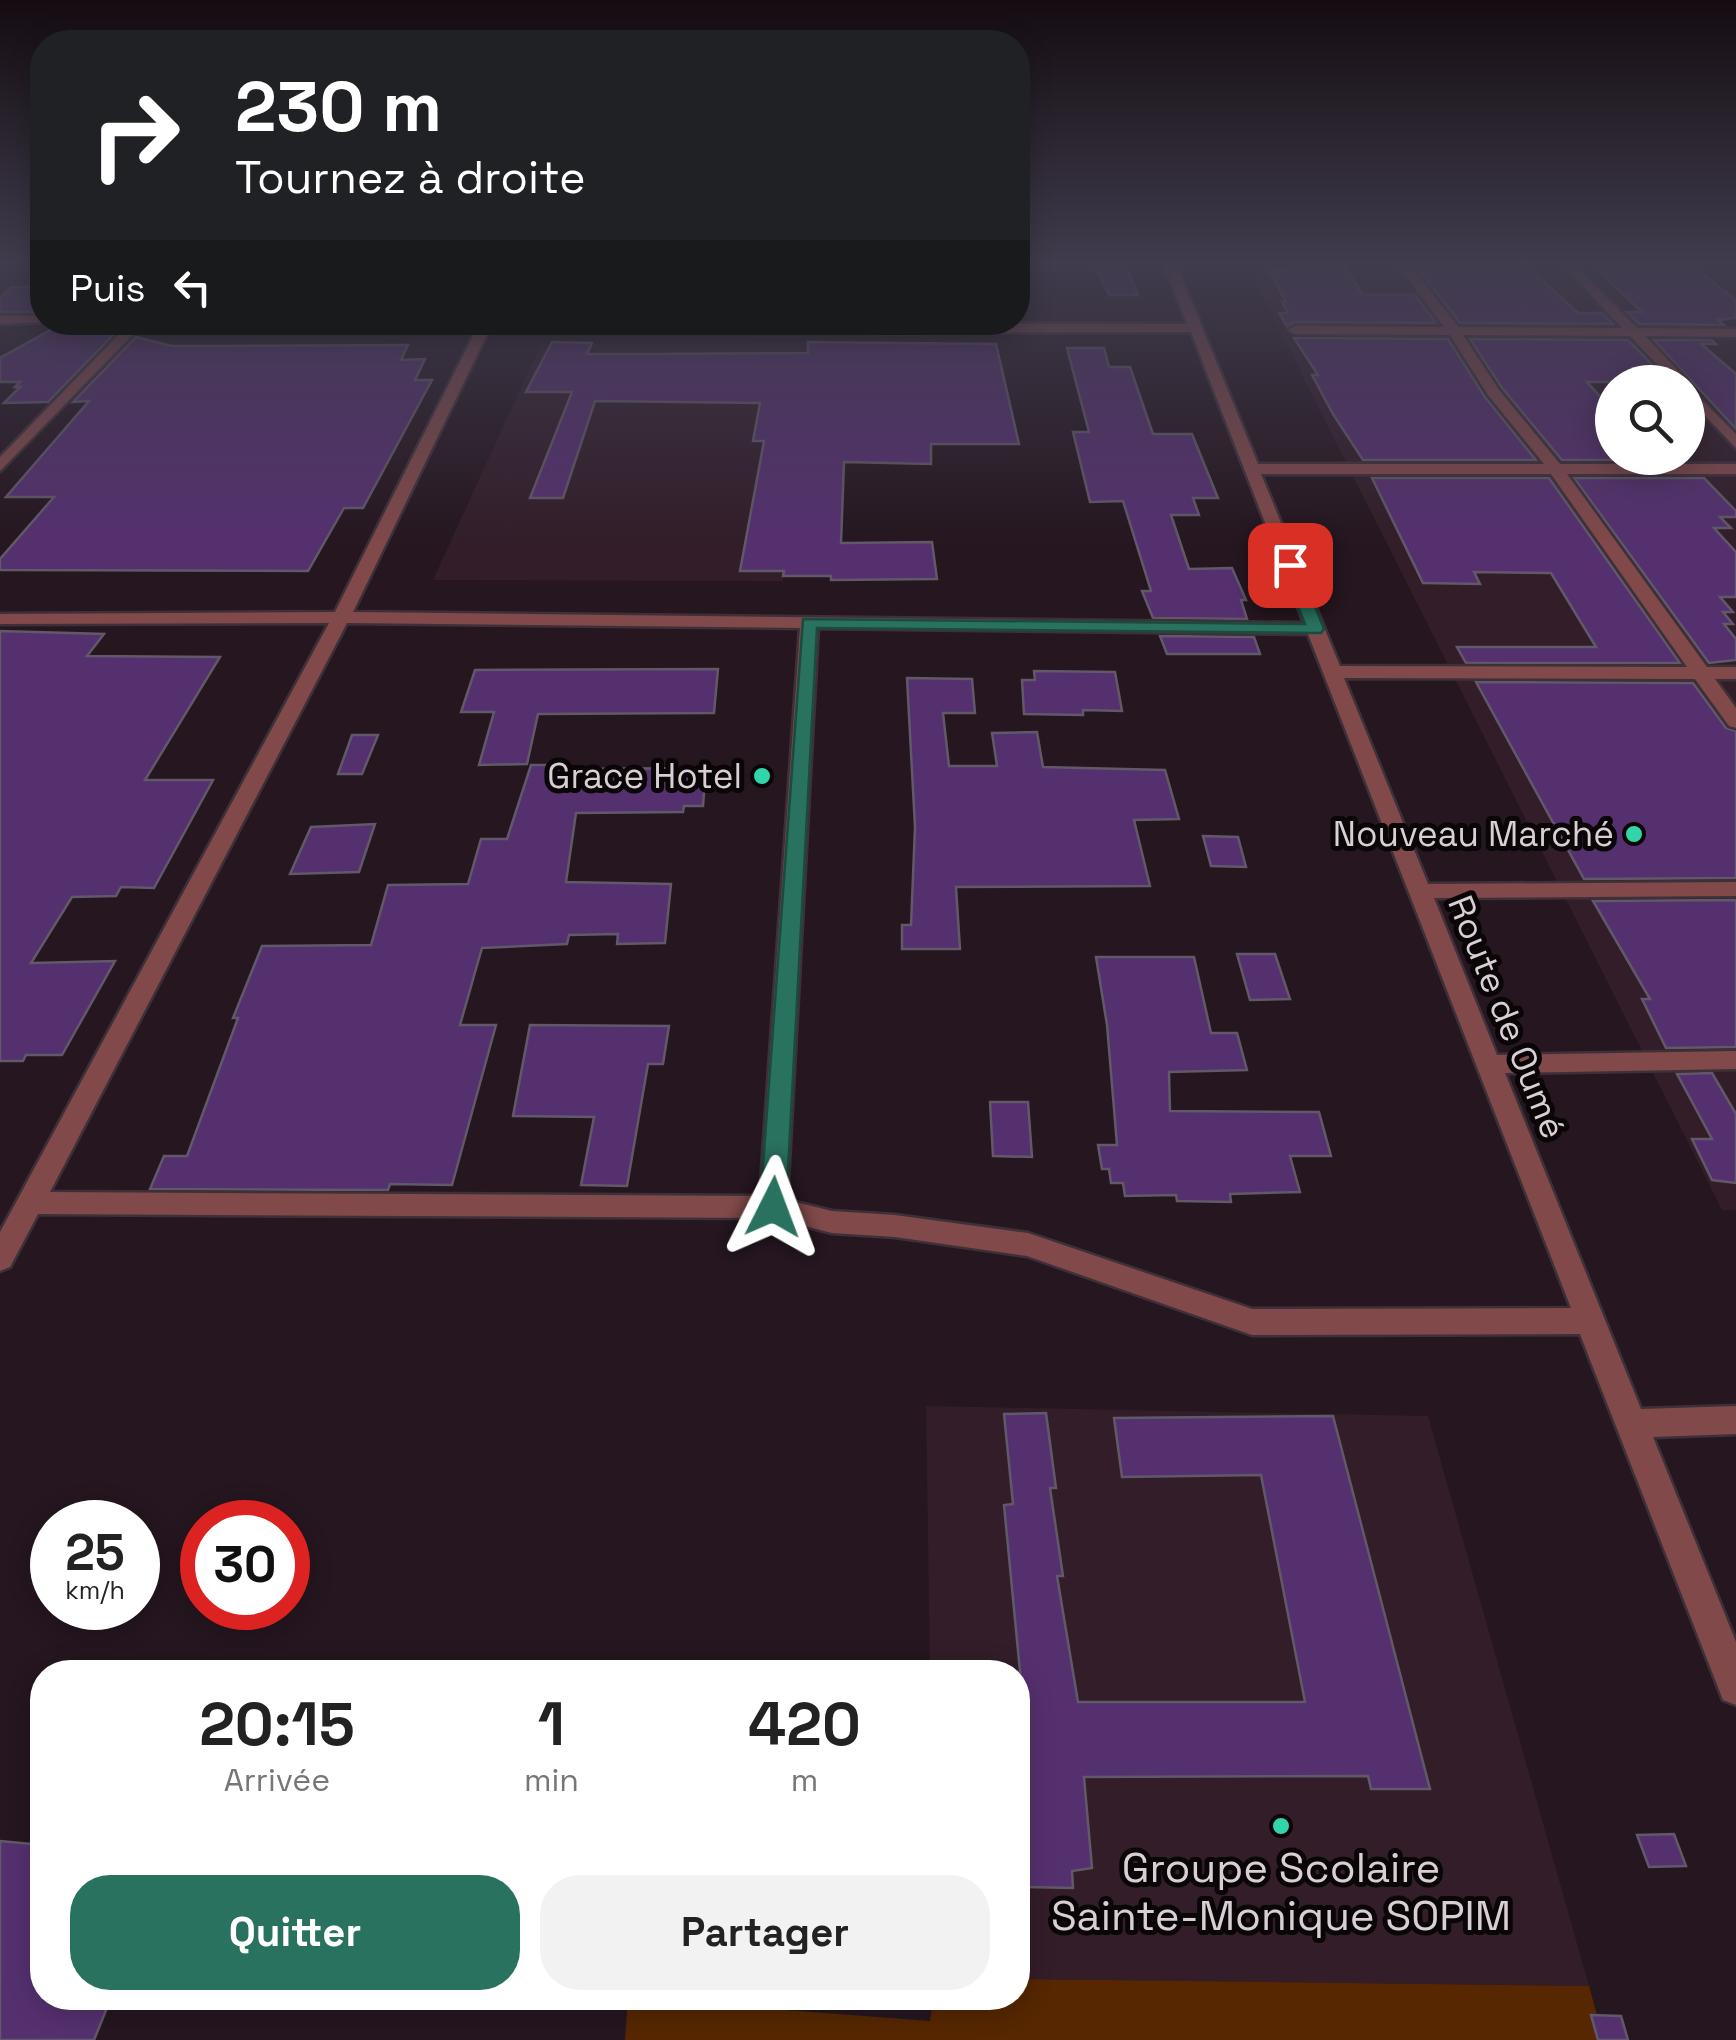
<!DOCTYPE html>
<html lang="fr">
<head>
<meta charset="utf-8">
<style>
	:root { --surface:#fff; --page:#f2f2f2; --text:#222; --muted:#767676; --accent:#29725f }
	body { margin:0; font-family:"Space Grotesk",sans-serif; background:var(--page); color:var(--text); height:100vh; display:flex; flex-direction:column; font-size:38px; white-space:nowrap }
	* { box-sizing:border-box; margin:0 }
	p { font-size:32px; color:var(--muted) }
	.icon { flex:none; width:55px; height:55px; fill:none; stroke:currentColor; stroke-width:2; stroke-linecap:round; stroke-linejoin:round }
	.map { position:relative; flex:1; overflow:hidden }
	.sheet { position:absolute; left:30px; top:1660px; width:1000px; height:350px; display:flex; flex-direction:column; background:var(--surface); border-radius:40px; box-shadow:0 5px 25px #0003 }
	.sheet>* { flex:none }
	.top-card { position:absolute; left:30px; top:30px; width:1000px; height:305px; border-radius:40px; box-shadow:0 5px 25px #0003; background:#202124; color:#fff; overflow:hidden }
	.controls { position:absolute; left:1595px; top:365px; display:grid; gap:20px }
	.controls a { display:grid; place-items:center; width:110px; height:110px; border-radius:50%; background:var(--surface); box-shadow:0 5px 25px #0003; font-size:50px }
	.speed { position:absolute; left:30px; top:1500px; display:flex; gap:20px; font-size:50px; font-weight:700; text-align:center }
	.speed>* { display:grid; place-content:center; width:130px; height:130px; border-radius:50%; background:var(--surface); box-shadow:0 5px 25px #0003; line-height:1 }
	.speed small { font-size:25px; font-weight:400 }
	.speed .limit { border:15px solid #d22; background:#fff; color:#111 }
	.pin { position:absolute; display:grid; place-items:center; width:85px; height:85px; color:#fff; margin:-42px; border-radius:20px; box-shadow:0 5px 15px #0006 }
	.me { position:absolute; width:110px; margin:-55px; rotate:3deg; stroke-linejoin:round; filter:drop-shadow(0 0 8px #0008) }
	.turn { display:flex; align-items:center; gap:35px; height:210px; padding:0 40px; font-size:45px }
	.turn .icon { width:130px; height:130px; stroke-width:2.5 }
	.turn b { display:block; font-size:70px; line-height:85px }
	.then { display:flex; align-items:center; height:95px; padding:0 40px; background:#0003; gap:20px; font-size:38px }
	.eta { display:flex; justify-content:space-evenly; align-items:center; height:170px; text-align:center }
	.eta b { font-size:60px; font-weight:800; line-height:70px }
	.button { display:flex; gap:20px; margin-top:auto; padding:20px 40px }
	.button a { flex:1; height:115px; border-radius:40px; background:var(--accent); color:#fff; font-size:40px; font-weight:800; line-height:115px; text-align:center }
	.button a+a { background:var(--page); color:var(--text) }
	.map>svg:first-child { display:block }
	.built { fill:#321d29; fill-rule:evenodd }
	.green { fill:#562700 }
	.building { fill:#55306f; stroke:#615869; stroke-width:2.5 }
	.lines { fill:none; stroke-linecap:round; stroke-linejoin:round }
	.minor-casing { stroke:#3e3038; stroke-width:5 }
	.minor { fill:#81494a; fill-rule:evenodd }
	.route { fill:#29725f; stroke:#1b4a3e; stroke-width:2.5 }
	.poi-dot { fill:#32d4a9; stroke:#0a0507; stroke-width:4 }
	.labels { text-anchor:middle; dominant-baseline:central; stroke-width:10; stroke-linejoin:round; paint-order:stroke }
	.poi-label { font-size:35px; fill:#d9ced4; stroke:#0a0507; text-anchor:end }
	.street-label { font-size:35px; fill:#d9ced4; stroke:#0a0507 }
	.near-poi-label { font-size:42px; fill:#d9ced4; stroke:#0a0507 }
</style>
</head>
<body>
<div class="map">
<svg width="1736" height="2040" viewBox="0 0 1736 2040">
	<rect width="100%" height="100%" fill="#25161f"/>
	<!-- built -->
	<path class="built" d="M 1245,261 L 1736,261 L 1736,1210 L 1722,1210 ZM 1612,382 L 1688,382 L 1688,458 L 1612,458 Z
		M 808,343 L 783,581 L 433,580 L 541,344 Z
		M 926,1406 L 1428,1416 L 1589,1986 L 1018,1979 L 1018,1672 L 930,1672 Z"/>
	<!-- green -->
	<path class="green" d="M 1018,1979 L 1589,1986 L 1604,2040 L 625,2040 L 628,1998 L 930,2021 L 933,1998 L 1018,1998 Z"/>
	<!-- building -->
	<path class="building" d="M 1412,261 L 1521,261 L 1578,313 L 1602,313 L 1613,324 L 1460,323 Z
		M 1286,264 L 1343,264 L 1363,295 L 1415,295 L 1436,323 L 1295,322 L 1287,326 L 1279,313 L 1288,313 L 1282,302 L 1286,302 L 1269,270 L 1283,270 L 1288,268 Z
		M 1691,265 L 1736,300 L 1736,318 L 1718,320 L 1724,325 L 1639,324 L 1627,312 L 1642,312 L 1593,266 Z
		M 1094,266 L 1126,266 L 1138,295 L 1109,295 Z
		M 11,287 L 42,287 L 42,312 L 0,312 L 0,298 Z
		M 54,328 L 116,332 L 48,402 L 4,403 L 20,387 L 15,387 L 20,382 L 0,382 L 0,358 Z
		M 136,337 L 172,346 L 408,345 L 401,360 L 425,359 L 415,380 L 432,380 L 363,508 L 344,508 L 308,571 L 0,570 L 0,559 L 54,497 L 6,497 L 89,401 L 73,402 Z
		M 1294,338 L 1448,339 L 1485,397 L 1536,460 L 1363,460 L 1333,414 L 1312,375 L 1318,375 Z
		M 1470,339 L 1628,340 L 1669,382 L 1587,382 L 1610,407 L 1598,407 L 1612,423 L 1612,458 L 1688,460 L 1562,460 L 1502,388 Z
		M 1654,340 L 1712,340 L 1716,344 L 1701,344 L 1736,374 L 1736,429 Z
		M 552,342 L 592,343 L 587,354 L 645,354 L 808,353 L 808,342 L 996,344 L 1019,444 L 931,444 L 931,464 L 844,462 L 841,543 L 932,542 L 937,579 L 831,580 L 831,576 L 783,576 L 784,571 L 740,571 L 764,441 L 753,441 L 760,403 L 595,401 L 563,498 L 530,498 L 572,392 L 526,392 Z
		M 1067,348 L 1104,348 L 1109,367 L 1130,367 L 1153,434 L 1192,434 L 1218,498 L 1193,498 L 1199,515 L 1171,515 L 1189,569 L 1232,568 L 1246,600 L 1241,600 L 1247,619 L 1153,618 L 1142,591 L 1151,591 L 1123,501 L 1090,502 L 1073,432 L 1089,432 Z
		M 1372,478 L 1549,478 L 1680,663 L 1466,663 L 1457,647 L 1596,647 L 1551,573 L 1474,572 L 1480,584 L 1423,583 Z
		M 1574,478 L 1704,478 L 1736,511 L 1736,517 L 1720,517 L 1731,528 L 1714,528 L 1736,552 L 1736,597 L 1720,597 L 1733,612 L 1723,612 L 1733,624 L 1724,624 L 1736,639 L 1736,660 L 1709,663 Z
		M 0,631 L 104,634 L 87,656 L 220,657 L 145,780 L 213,780 L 154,888 L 121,887 L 116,896 L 72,897 L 31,963 L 115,961 L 62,1055 L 26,1055 L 23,1061 L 0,1061 Z
		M 1160,636 L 1254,637 L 1260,654 L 1167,654 Z
		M 718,669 L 714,713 L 538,714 L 527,764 L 479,765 L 494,712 L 461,712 L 475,670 Z
		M 1034,671 L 1115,672 L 1122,711 L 1083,710 L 1083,715 L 1024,714 L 1022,680 L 1035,680 Z
		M 907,678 L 972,679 L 975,713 L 943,713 L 949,766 L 997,766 L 992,733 L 1037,732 L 1043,767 L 1165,770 L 1179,819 L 1134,820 L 1150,886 L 956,887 L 960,949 L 902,949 L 902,925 L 911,925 L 915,827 Z
		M 1476,682 L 1693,683 L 1726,728 L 1736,731 L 1736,878 L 1584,879 Z
		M 352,735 L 378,735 L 362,774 L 338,774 Z
		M 531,765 L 555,765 L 553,769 L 706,768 L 703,806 L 684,806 L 683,812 L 576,813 L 566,882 L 671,884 L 665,943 L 617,944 L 618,934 L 569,935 L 567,944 L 482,948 L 460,1025 L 496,1025 L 452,1185 L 390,1184 L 388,1190 L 150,1189 L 164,1156 L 187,1156 L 238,1018 L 233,1018 L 262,946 L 371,945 L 388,885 L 468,884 L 481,839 L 507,839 Z
		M 375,824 L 359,872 L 290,874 L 311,827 Z
		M 1203,836 L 1238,837 L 1246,867 L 1211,866 Z
		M 1736,900 L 1736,1047 L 1666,1048 L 1642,999 L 1650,999 L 1593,901 Z
		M 1237,954 L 1275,954 L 1290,999 L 1250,1000 Z
		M 1096,957 L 1194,957 L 1211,1033 L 1237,1033 L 1247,1070 L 1169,1072 L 1170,1111 L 1319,1112 L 1331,1156 L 1290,1156 L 1300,1192 L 1230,1194 L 1231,1202 L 1177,1201 L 1176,1195 L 1125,1196 L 1123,1183 L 1111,1183 L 1109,1169 L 1102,1169 L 1098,1145 L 1117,1145 L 1107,1025 Z
		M 530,1025 L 669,1026 L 663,1064 L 648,1064 L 627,1186 L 581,1185 L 594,1117 L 513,1116 Z
		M 1712,1073 L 1736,1114 L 1736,1183 L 1712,1180 L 1692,1139 L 1712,1139 L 1677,1074 Z
		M 990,1102 L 1028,1102 L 1032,1157 L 993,1156 Z
		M 1046,1413 L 1056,1488 L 1050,1488 L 1063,1576 L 1057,1576 L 1078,1702 L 1305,1702 L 1261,1475 L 1122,1477 L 1114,1418 L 1333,1416 L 1430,1789 L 1371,1789 L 1368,1776 L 1084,1777 L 1092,1868 L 1072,1871 L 1073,1888 L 1026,1887 L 1025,1866 L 1020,1866 L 1018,1819 L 1018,1682 L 1021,1682 L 1004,1505 L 1013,1504 L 1004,1414 Z
		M 1674,1834 L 1686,1866 L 1649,1867 L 1637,1835 Z
		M 0,1841 L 42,1845 L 42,1998 L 111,1998 L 94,2040 L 0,2040 Z
		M 1591,2015 L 1621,2016 L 1628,2040 L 1598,2040 Z"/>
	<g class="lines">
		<defs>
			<path id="minor" d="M 1163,261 L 1175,261 L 1258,464 L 1544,464 L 1488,395 L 1450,335 L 1295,334 L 1288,330 L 1295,326 L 1444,327 L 1395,261 L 1407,261 L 1458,327 L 1622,328 L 1562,264 L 1571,261 L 1637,328 L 1736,329 L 1736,337 L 1645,336 L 1686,379 L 1688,382 L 1688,383 L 1674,382 L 1630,336 L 1463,335 L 1499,390 L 1560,464 L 1736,464 L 1736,474 L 1567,474 L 1707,667 L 1736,667 L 1736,679 L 1715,679 L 1736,708 L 1736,728 L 1729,726 L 1695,679 L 1344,678 L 1428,884 L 1736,882 L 1736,896 L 1434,898 L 1497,1055 L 1736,1051 L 1736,1069 L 1505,1073 L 1641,1409 L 1736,1406 L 1736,1434 L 1653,1437 L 1736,1642 L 1736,1705 L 1723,1700 L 1580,1334 L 1252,1335 L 1027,1256 L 895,1237 L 832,1233 L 773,1218 L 38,1214 L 10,1267 L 0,1271 L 0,1232 L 329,623 L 0,624 L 0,614 L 335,612 L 480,322 L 493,322 L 353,612 L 1304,623 L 1191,332 L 887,333 L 556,326 L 550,322 L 1187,324 ZM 1261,474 L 1551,474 L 1687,667 L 1340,666 ZM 347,623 L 800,628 L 760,1196 L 50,1192 ZM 818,628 L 1308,634 L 1571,1308 L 1252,1309 L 1028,1233 L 895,1215 L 832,1211 L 787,1200 Z
				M 0,316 L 42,316 L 42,322 L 47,322 L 0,324 Z
				M 131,322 L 145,322 L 0,471 L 0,457 Z
				M 1688,386 L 1736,434 L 1736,448 L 1688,398 Z"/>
		</defs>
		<!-- minor casing -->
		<use href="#minor" class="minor-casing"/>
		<!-- minor -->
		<use href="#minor" class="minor"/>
	</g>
	<!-- sky -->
	<linearGradient id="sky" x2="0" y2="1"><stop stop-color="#140c11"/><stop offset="0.48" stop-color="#403c4d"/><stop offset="1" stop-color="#403c4d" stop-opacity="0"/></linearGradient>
	<rect width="1736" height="547" fill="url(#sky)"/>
	<!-- route -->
	<path class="route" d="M 1290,561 L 1298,565 L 1324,629 L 1321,633 L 817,628 L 786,1207 L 782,1214 L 764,1214 L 760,1207 L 803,619 L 1305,624 L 1282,565 Z"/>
	<!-- markers -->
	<g class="poi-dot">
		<circle cx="762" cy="776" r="10"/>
		<circle cx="1634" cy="834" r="10"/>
		<circle cx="1281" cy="1826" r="10"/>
	</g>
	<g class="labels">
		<!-- poi labels -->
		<g class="poi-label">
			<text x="742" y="776">Grace Hotel</text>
			<text x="1614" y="834">Nouveau Marché</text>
		</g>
		<!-- street labels -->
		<g class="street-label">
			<text transform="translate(1507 1017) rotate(68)">Route de Oumé</text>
		</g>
		<!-- near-poi labels -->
		<g class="near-poi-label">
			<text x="1281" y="1867">Groupe Scolaire<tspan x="1281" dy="48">Sainte-Monique SOPIM</tspan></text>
		</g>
	</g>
</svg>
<div class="controls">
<a><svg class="icon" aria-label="search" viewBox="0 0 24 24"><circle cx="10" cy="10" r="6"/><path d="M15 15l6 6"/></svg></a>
</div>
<div class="speed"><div>25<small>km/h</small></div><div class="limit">30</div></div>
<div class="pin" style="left:1290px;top:565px;background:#d93025"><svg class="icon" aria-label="arrive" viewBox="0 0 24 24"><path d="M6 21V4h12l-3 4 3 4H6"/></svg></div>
<svg class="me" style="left:773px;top:1207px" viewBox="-20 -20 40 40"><path d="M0-17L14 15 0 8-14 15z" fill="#29725f" stroke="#fff" stroke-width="4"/></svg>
<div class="top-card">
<div class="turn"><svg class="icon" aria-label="right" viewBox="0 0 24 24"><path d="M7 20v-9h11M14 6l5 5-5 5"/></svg><div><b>230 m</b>Tournez à droite</div></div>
<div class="then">Puis<svg class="icon" aria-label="left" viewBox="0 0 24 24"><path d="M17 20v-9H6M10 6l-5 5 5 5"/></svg></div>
</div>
<section class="sheet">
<div class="eta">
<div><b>20:15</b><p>Arrivée</p></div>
<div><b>1</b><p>min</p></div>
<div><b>420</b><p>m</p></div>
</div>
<div class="button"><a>Quitter</a><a>Partager</a></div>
</section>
</div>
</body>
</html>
